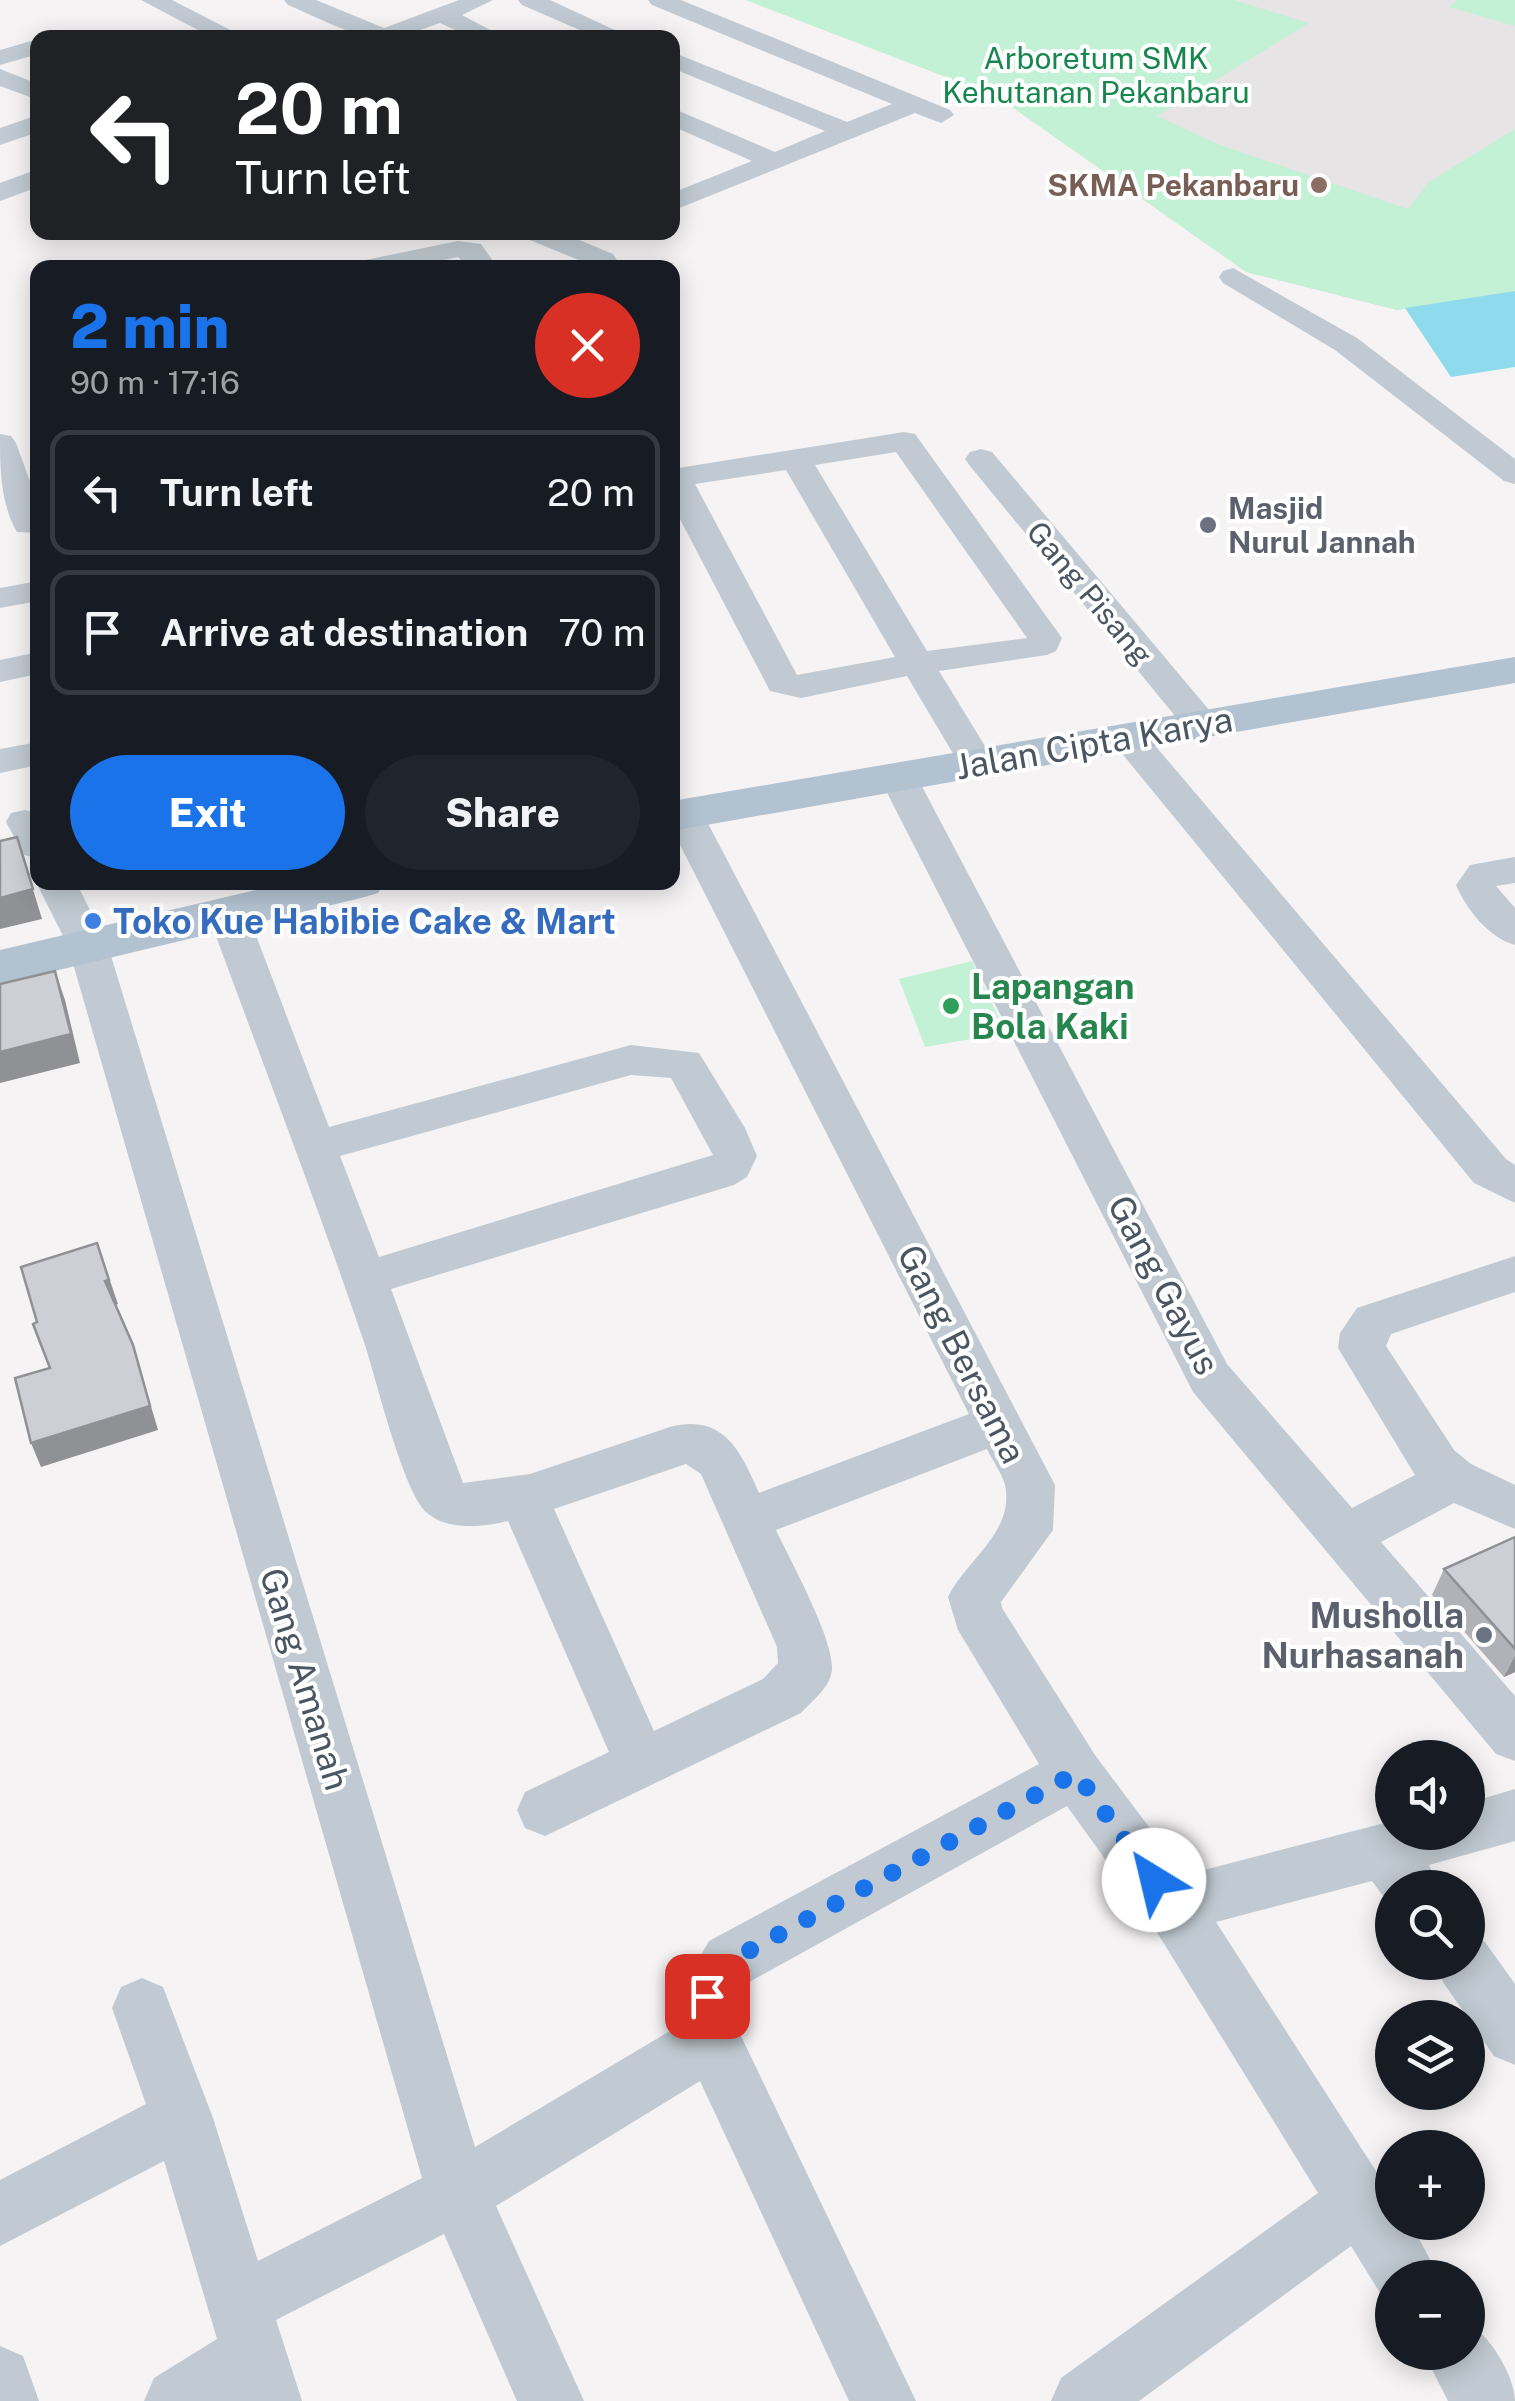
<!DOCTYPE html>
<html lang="en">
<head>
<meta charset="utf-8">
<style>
	:root { --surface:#171b24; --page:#20242c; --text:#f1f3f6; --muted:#9ea1a6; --line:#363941; --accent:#1a73e8 }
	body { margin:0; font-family:"Public Sans",sans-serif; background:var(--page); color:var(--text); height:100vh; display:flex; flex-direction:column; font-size:38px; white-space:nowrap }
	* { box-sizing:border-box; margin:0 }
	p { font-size:32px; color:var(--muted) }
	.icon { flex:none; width:55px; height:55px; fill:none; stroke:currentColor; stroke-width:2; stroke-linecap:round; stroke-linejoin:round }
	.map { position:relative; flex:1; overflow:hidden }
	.panel { position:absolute; left:30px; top:260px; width:650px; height:630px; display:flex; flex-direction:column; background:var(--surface); border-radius:20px; box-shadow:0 5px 25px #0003 }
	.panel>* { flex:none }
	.guide { position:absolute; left:30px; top:30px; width:650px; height:210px; border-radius:20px; box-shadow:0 5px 25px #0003; background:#202124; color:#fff; overflow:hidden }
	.tools { position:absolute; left:1375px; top:1740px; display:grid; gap:20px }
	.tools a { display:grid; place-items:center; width:110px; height:110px; border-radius:50%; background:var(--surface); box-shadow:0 5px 25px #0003; font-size:50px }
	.pin { position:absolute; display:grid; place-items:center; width:85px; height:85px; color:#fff; margin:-42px; border-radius:20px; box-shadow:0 5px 15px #0006 }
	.me { position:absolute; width:110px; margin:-55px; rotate:324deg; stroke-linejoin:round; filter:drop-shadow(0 0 8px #0008) }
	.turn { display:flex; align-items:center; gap:35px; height:210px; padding:0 40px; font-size:45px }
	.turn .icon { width:130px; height:130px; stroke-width:2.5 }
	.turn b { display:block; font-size:70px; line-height:85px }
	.round { display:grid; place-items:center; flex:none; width:105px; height:105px; border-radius:52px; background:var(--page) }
	.overview { display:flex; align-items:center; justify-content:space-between; height:170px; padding:0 40px }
	h1 { font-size:60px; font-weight:800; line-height:75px; color:var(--accent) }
	.action { display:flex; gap:20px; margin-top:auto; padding:20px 40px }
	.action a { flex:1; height:115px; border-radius:60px; background:var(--accent); color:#fff; font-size:40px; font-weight:800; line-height:115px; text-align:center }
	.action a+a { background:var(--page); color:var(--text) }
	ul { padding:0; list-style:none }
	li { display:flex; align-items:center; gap:30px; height:125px; margin:0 20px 15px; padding:0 20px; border:5px solid var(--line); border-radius:20px }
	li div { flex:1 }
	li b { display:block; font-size:38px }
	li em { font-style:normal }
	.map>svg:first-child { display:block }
	.education { fill:#e6e4e5 }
	.green { fill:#c3f1d5 }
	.water { fill:#90daee }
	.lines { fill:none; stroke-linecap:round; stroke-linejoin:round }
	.minor { fill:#c1cad2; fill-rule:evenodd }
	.major { fill:#b3c2d1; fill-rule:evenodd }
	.wall { fill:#b0b2b7 }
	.shaded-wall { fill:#909195 }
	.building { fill:#cdcfd5; stroke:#909195; stroke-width:2.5 }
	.route { stroke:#1a73e8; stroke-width:18; stroke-dasharray:0 32.4 }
	.education-dot { fill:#8d6e63; stroke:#fff; stroke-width:4 }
	.worship-dot { fill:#6b7280; stroke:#fff; stroke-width:4 }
	.shop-dot { fill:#3f7fe0; stroke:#fff; stroke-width:4 }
	.leisure-dot { fill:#2e9e5b; stroke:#fff; stroke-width:4 }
	.labels { text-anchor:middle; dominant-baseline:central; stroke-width:8; stroke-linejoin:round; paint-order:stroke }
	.far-park-label { font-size:30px; fill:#17864f; stroke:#fff }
	.far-education-label { font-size:30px; font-weight:bold; fill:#785e54; stroke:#fff; text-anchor:end }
	.far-worship-label { font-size:30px; font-weight:bold; fill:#5b616d; stroke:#fff; text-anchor:start }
	.far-street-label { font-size:30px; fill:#4a5661; stroke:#fff }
	.street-label { font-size:35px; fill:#4a5661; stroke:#fff }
	.shop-label { font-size:35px; font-weight:bold; fill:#366cbe; stroke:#fff; text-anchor:start }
	.leisure-label { font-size:35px; font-weight:bold; fill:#27864d; stroke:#fff; text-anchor:start }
	.worship-label { font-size:35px; font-weight:bold; fill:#5b616d; stroke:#fff; text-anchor:end }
</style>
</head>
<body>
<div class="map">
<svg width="1515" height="2401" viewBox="0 0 1515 2401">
	<rect width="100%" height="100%" fill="#f5f3f3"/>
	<!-- education -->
	<path class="education" d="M 746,0 L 1515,0 L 1515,291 L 1397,310 L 1246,272 L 998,97 Z"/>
	<!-- green -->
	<path class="green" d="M 746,0 L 1234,0 L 1309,23 L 1157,116 L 1220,145 L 1408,209 L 1429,182 L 1515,129 L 1515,291 L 1397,310 L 1246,272 L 998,97 Z
		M 1458,0 L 1515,0 L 1515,26 L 1449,7 Z
		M 972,961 L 1006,1033 L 925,1047 L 899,979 Z"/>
	<!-- water -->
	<path class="water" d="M 1515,291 L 1515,367 L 1451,377 L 1405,308 Z"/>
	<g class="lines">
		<!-- minor -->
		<path class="minor" d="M 141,0 L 172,0 L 246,38 L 213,38 Z
			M 284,0 L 316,0 L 384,28 L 459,0 L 493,0 L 462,15 L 505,38 L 472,38 L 440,23 C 369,50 353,33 288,5 Z
			M 518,0 L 550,0 L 632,38 L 598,38 L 522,5 Z
			M 648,0 L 681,0 L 950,110 L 954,115 L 941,123 L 915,113 L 672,211 L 672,193 L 752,161 L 672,126 L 672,108 L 775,152 L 825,131 L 672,68 L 672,52 L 847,122 L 892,104 L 652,5 Z
			M 38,39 L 38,54 L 0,65 L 0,50 Z
			M 0,69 L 38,84 L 38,100 L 0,86 Z
			M 38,115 L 38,132 L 0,145 L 0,128 Z
			M 38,169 L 38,187 L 0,201 L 0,183 Z
			M 521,232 L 560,232 L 613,254 L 617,260 L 607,268 L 593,266 L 525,238 Z
			M 458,241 L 481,244 L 498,268 L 469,268 L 458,257 L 409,268 L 352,268 L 356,262 Z
			M 1233,268 L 1357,338 L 1515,459 L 1515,484 L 1504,481 L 1335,350 L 1223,283 L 1219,277 L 1223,271 Z
			M 904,432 L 915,434 L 1062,638 L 1056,651 L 1047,655 L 939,671 L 996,764 L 990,772 L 977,776 L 964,772 L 907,676 L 801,698 L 770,691 L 672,504 L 672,469 ZM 896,452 L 1027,638 L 927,651 L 815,465 ZM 786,470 L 895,657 L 797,675 L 695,484 Z
			M 0,434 L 11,436 L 16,443 L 38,503 L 38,533 L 17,532 C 0,503 0,467 0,434 Z
			M 981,449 L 992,452 L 1215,717 L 1220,725 L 1215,733 L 1202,736 L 1189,733 L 970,466 L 965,459 L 970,452 Z
			M 33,582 L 38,583 L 38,601 L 0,608 L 0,588 Z
			M 38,652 L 38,674 L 0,682 L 0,660 Z
			M 1128,726 L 1141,729 L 1506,1159 L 1515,1165 L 1515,1203 L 1474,1183 L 1115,745 L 1110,737 L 1115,729 Z
			M 38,742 L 38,765 L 0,773 L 0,749 Z
			M 898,765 L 911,769 L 917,777 L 1227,1364 L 1352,1508 L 1415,1475 L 1338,1348 L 1340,1333 L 1357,1308 L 1515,1256 L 1515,1292 L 1391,1334 L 1386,1346 L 1454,1450 L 1471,1464 L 1515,1485 L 1515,1529 L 1454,1503 L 1381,1542 L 1515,1696 L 1515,1761 L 1496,1754 L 1193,1392 L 879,777 L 885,769 Z
			M 684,802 L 697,805 L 703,814 L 1055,1485 L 1053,1530 L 1001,1602 L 1002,1608 L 1095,1755 L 1185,1875 L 1392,1821 L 1392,1832 L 1468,1832 L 1468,1803 L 1515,1789 L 1515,1841 L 1429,1865 L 1439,1888 L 1392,1888 L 1392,1908 L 1372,1881 L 1216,1922 L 1392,2196 L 1392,2222 L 1410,2222 L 1440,2278 L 1392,2278 L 1392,2304 L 1385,2301 L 1351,2246 L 1139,2401 L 1051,2401 L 1061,2378 L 1318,2193 L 1153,1926 L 1067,1806 L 751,1981 L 737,2002 L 741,2036 L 916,2401 L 849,2401 L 700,2081 L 496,2206 L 584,2401 L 517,2401 L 444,2234 L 276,2320 L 302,2401 L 144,2401 L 154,2378 L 217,2339 L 164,2161 L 0,2246 L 0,2180 L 146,2104 L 112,2008 L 121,1987 L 142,1978 L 163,1987 L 213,2118 L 258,2261 L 422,2178 L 68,946 L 36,882 L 38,880 L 76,882 L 108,946 L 475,2147 L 680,2025 L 677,1996 L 709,1941 L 1039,1764 L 958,1630 L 948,1597 C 966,1560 1015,1532 1005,1485 C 1002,1473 992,1460 987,1449 L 776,1530 C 790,1560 834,1639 832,1669 C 831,1687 812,1701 801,1713 L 545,1836 L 525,1828 L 517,1810 L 525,1792 L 609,1752 L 508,1521 C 484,1527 448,1531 427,1513 C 403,1492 376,1378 364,1342 C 315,1198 260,1056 207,912 L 213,903 L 227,899 L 241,903 L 247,912 L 329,1127 L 631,1045 L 699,1053 L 745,1128 L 757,1156 L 747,1177 L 734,1185 L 391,1289 L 463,1483 L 530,1474 L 670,1427 C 724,1413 741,1452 759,1493 L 969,1414 L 672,829 L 672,805 ZM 631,1075 L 671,1078 L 713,1155 L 379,1257 L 340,1156 ZM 686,1464 L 701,1474 L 777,1647 L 778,1663 L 763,1679 L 654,1731 L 554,1509 Z
			M 25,810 L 38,813 L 38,858 L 24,855 L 6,822 L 11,813 Z
			M 1515,857 L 1515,883 L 1496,886 L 1515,908 L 1515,945 C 1488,937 1467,910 1456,885 L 1470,865 Z
			M 1468,1935 L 1485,1942 L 1515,1984 L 1515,2065 L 1494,2056 L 1443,1982 L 1435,1962 L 1468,1962 Z
			M 1468,2324 C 1489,2333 1515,2377 1515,2401 L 1448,2401 L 1423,2352 L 1468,2352 Z
			M 0,2346 L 23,2356 L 39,2401 L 0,2401 Z"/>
		<!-- major -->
		<path class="major" d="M 1515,657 L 1515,683 L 672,831 L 672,801 Z
			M 290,882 L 385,882 L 378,893 L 361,898 L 0,984 L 0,950 Z"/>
	</g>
	<!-- wall -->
	<path class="wall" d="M 1515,1537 L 1515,1672 L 1504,1677 L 1432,1595 L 1444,1569 Z"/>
	<!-- shaded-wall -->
	<path class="shaded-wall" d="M 17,837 L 42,919 L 0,929 L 0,898 Z
		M 55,971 L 65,1000 L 80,1063 L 0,1083 L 0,1052 Z
		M 97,1243 L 118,1304 L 114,1305 L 105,1281 Z
		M 133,1345 L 158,1430 L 41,1467 L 31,1443 Z
		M 1515,1656 L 1515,1672 L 1504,1677 Z"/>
	<!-- building -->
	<path class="building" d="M 17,837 L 33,889 L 0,898 L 0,841 Z
		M 55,971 L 71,1034 L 0,1052 L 0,984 Z
		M 97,1243 L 109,1280 L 105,1281 L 133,1345 L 150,1406 L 31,1443 L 15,1378 L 50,1368 L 33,1324 L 37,1322 L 21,1267 Z
		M 1515,1537 L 1515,1649 L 1444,1569 Z"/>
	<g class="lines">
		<!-- route -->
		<path class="route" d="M 707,1996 L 730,1961 L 1076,1773 L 1154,1880"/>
	</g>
	<!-- markers -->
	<circle class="education-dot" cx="1319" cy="185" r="10"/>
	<g class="worship-dot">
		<circle cx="1208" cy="525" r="10"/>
		<circle cx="1484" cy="1635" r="10"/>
	</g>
	<circle class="shop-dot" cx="93" cy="921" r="10"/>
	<circle class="leisure-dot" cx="951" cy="1006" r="10"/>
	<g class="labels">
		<!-- far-park labels -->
		<g class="far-park-label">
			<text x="1096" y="58">Arboretum SMK<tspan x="1096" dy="34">Kehutanan Pekanbaru</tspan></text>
		</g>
		<!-- far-education labels -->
		<g class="far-education-label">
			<text x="1299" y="185">SKMA Pekanbaru</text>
		</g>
		<!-- far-worship labels -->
		<g class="far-worship-label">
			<text x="1228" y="508">Masjid<tspan x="1228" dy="34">Nurul Jannah</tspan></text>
		</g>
		<!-- far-street labels -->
		<g class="far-street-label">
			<text transform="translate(1090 593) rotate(50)">Gang Pisang</text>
		</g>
		<!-- street labels -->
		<g class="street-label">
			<text transform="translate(1094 743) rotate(-10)">Jalan Cipta Karya</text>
			<text transform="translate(1164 1285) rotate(62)">Gang Gayus</text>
			<text transform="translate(962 1354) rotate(63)">Gang Bersama</text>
			<text transform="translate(305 1679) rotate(73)">Gang Amanah</text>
		</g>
		<!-- shop labels -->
		<g class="shop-label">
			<text x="113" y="921">Toko Kue Habibie Cake &amp; Mart</text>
		</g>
		<!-- leisure labels -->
		<g class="leisure-label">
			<text x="971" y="986">Lapangan<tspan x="971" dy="40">Bola Kaki</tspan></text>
		</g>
		<!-- worship labels -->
		<g class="worship-label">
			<text x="1464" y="1615">Musholla<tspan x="1464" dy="40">Nurhasanah</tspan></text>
		</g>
	</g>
</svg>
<div class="tools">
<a><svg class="icon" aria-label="sound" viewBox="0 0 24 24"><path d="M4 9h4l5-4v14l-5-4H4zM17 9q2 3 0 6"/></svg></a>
<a><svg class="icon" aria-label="search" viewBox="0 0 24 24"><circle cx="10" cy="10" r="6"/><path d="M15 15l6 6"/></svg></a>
<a><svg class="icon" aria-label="layers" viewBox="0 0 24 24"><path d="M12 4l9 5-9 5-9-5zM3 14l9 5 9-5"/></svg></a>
<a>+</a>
<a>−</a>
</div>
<div class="pin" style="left:707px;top:1996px;background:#d93025"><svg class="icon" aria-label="arrive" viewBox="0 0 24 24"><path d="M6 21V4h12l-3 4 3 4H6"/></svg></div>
<svg class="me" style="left:1154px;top:1880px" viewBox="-20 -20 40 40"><circle r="19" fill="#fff"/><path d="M0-13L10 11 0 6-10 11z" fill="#1a73e8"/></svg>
<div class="guide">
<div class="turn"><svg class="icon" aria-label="left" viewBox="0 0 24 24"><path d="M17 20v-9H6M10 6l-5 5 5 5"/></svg><div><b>20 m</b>Turn left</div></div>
</div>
<section class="panel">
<div class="overview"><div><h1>2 min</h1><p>90 m · 17:16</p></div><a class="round" style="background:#d93025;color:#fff"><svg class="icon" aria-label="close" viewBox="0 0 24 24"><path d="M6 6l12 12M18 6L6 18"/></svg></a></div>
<ul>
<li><svg class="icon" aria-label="left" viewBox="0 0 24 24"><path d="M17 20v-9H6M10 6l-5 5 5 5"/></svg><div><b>Turn left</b></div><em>20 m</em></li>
<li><svg class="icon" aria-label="arrive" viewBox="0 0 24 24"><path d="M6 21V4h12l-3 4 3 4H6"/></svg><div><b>Arrive at destination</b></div><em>70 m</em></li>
</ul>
<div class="action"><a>Exit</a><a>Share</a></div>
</section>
</div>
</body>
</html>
